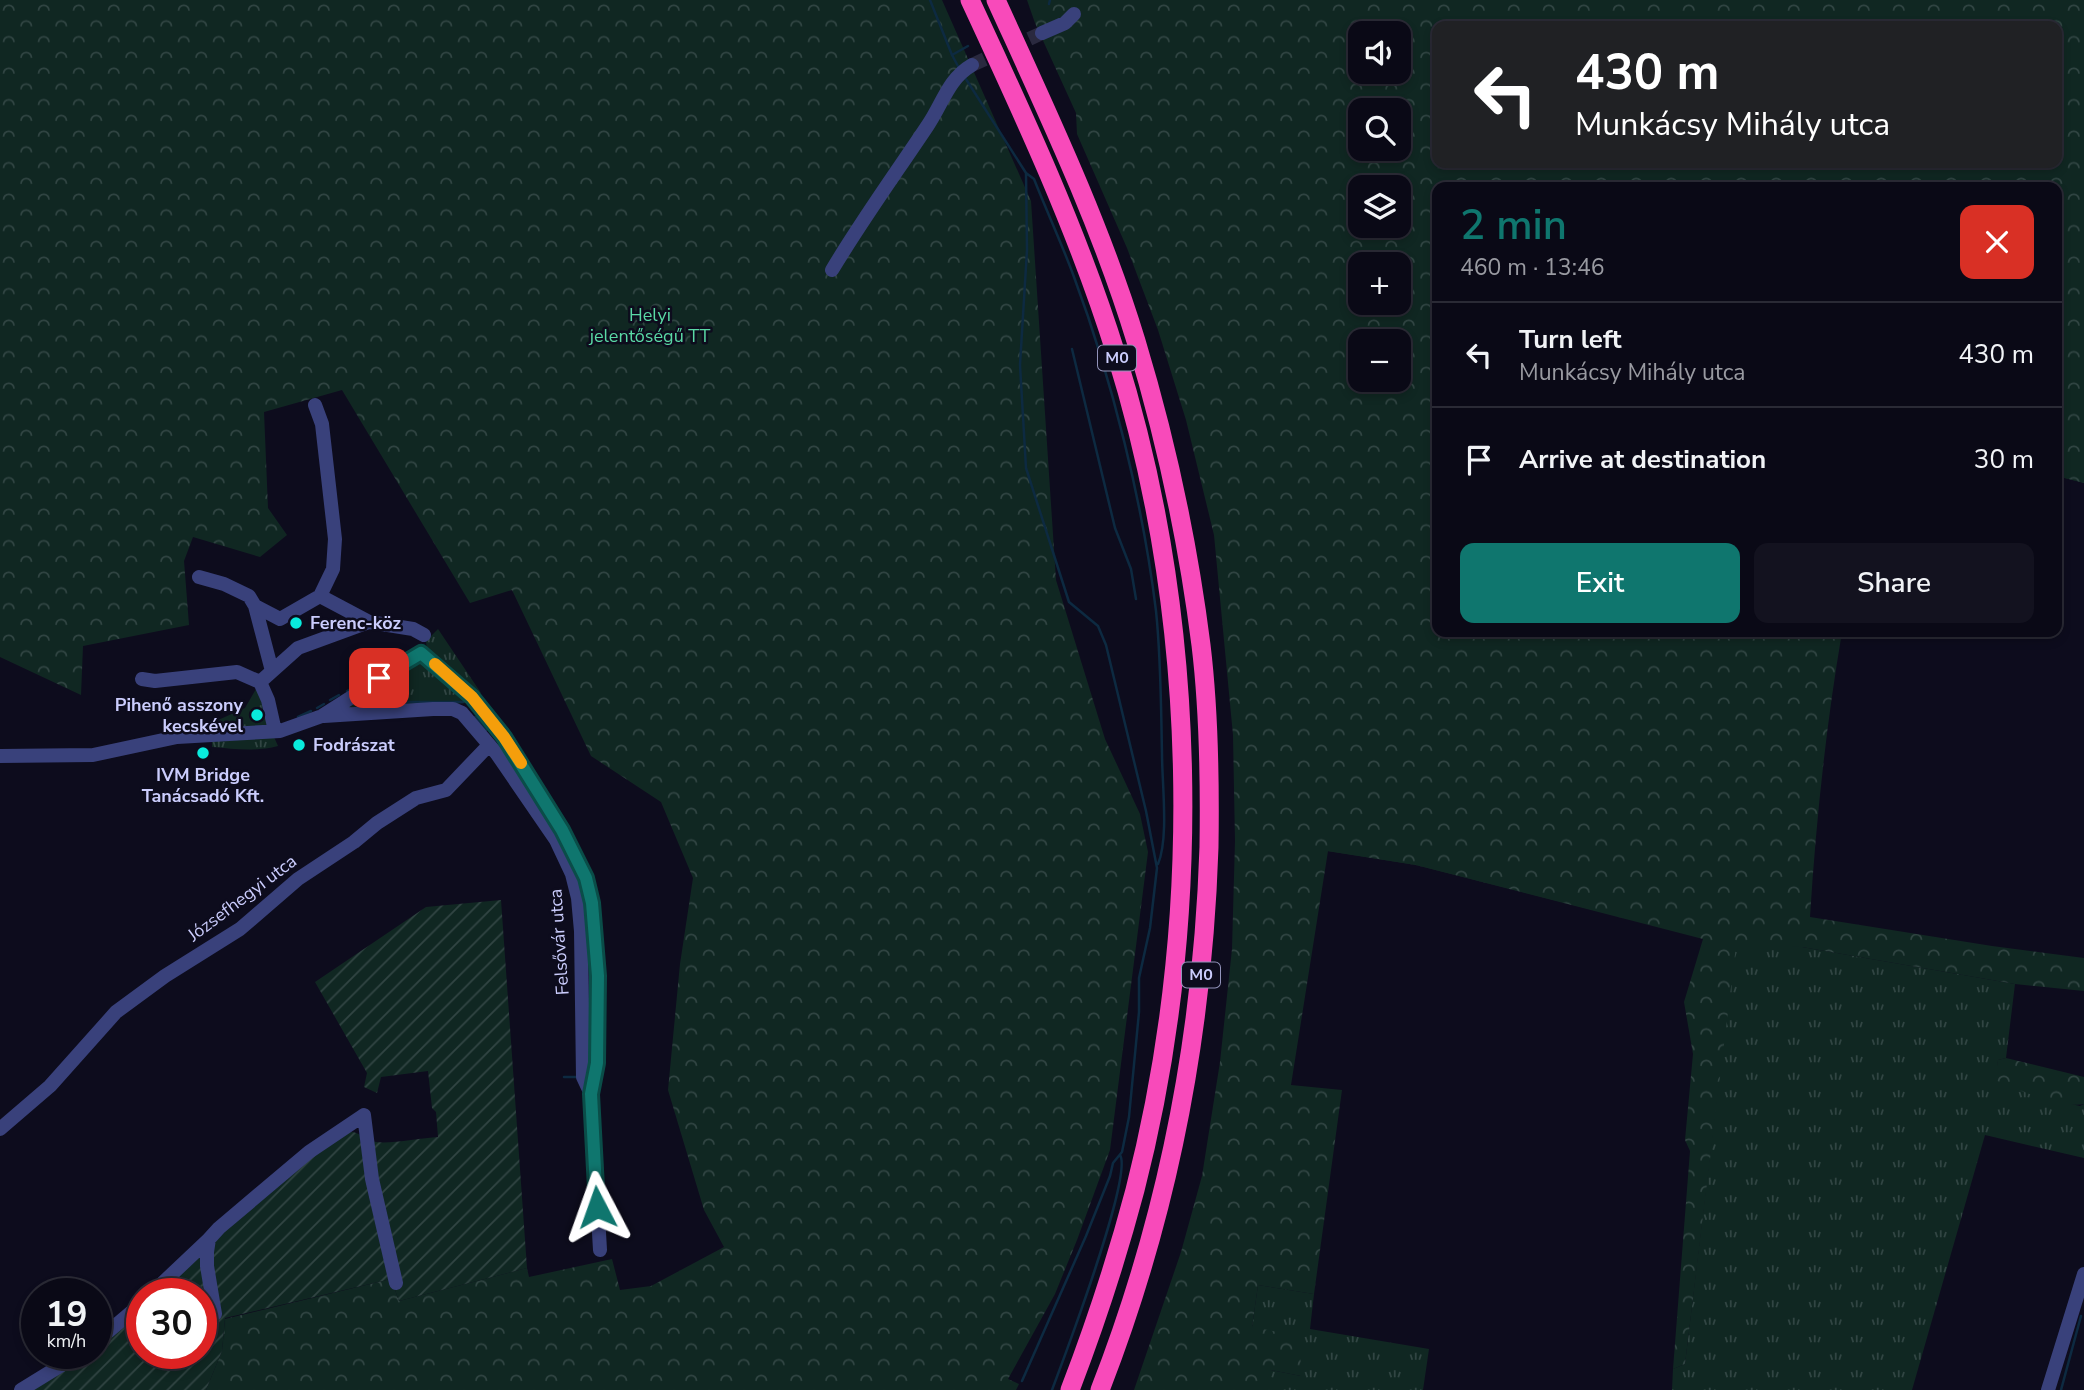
<!DOCTYPE html>
<html lang="en">
<head>
<meta charset="utf-8">
<style>
	:root { --surface:#0a0916; --page:#13121f; --text:#f1f3f6; --muted:#999aa1; --line:#2a2a35; --accent:#0f766e }
	body { margin:0; font-family:"Nunito Sans",sans-serif; background:var(--page); color:var(--text); height:100vh; display:flex; flex-direction:column; font-size:26px; white-space:nowrap }
	* { box-sizing:border-box; margin:0 }
	p { font-size:23px; color:var(--muted) }
	.icon { flex:none; width:38px; height:38px; fill:none; stroke:currentColor; stroke-width:2; stroke-linecap:round; stroke-linejoin:round }
	.map { position:relative; flex:1; overflow:hidden }
	.sheet { position:absolute; left:1432px; top:182px; width:630px; height:455px; display:flex; flex-direction:column; background:var(--surface); border-radius:14px; box-shadow:0 4px 10px #0003,0 0 0 2px var(--line) }
	.sheet>* { flex:none }
	.top-card { position:absolute; left:1432px; top:21px; width:630px; height:147px; border-radius:14px; box-shadow:0 4px 10px #0003,0 0 0 2px var(--line); background:#202124; color:#fff; overflow:hidden }
	.tools { position:absolute; left:1348px; top:21px; display:grid; gap:14px }
	.tools a { display:grid; place-items:center; width:63px; height:63px; border-radius:14px; background:var(--surface); box-shadow:0 4px 10px #0003,0 0 0 2px var(--line); font-size:35px }
	.speed { position:absolute; left:21px; top:1278px; display:flex; gap:14px; font-size:35px; font-weight:700; text-align:center }
	.speed>* { display:grid; place-content:center; width:91px; height:91px; border-radius:50%; background:var(--surface); box-shadow:0 4px 10px #0003,0 0 0 2px var(--line); line-height:1 }
	.speed small { font-size:18px; font-weight:400 }
	.speed .limit { border:10px solid #d22; background:#fff; color:#111 }
	.pin { position:absolute; display:grid; place-items:center; width:60px; height:60px; color:#fff; margin:-30px; border-radius:14px; box-shadow:0 4px 10px #0006 }
	.me { position:absolute; width:77px; margin:-38px; rotate:356deg; stroke-linejoin:round; filter:drop-shadow(0 0 5px #0008) }
	.turn { display:flex; align-items:center; gap:24px; height:147px; padding:0 28px; font-size:32px }
	.turn .icon { width:91px; height:91px; stroke-width:2.5 }
	.turn b { display:block; font-size:49px; line-height:60px }
	.round { display:grid; place-items:center; flex:none; width:74px; height:74px; border-radius:14px; background:var(--page) }
	.summary { display:flex; align-items:center; justify-content:space-between; height:119px; padding:0 28px }
	h1 { font-size:42px; font-weight:600; line-height:52px; color:var(--accent) }
	.action { display:flex; gap:14px; margin-top:auto; padding:14px 28px }
	.action a { flex:1; height:80px; border-radius:14px; background:var(--accent); color:#fff; font-size:28px; font-weight:600; line-height:80px; text-align:center }
	.action a+a { background:var(--page); color:var(--text) }
	ul { padding:0; list-style:none }
	li { display:flex; align-items:center; gap:21px; height:105px; padding:0 28px; border-top:2px solid var(--line) }
	li div { flex:1 }
	li b { display:block; font-size:26px }
	li em { font-style:normal }
	.map>svg:first-child { display:block }
	.grass { fill:url(#grass-tufts) }
	.forest { fill:url(#forest-crowns); fill-rule:evenodd }
	.garden { fill:url(#garden-furrows) }
	.lines { fill:none; stroke-linecap:round; stroke-linejoin:round }
	.stream { stroke:#0d2a41; stroke-width:2.5 }
	.minor-tunnel { stroke:#2a293f; stroke-width:14; stroke-dasharray:14 7; stroke-linecap:butt }
	.minor { stroke:#39417b; stroke-width:14 }
	.highway { stroke:#f84aba; stroke-width:19 }
	.route-casing { stroke:#0a4d48; stroke-width:18 }
	.route { stroke:#0f766e; stroke-width:12 }
	.slow { stroke:#f59e0b; stroke-width:12 }
	.poi-dot { fill:#09ebdd; stroke:#0d0c1d; stroke-width:2.5 }
	.labels { text-anchor:middle; dominant-baseline:central; stroke-width:5; stroke-linejoin:round; paint-order:stroke }
	.shield { fill:#0d0c1d; stroke:#9293ba; stroke-width:2 }
	.shield-label { font-size:16px; font-weight:bold; fill:#cbcdfd }
	.park-label { font-size:18px; fill:#5ad9a5; stroke:#0d0c1d }
	.poi-label { font-size:18px; font-weight:bold; fill:#cbcdfd; stroke:#0d0c1d; text-anchor:start }
	.street-label { font-size:18px; fill:#cbcdfd; stroke:#0d0c1d }
</style>
</head>
<body>
<div class="map">
<svg width="2084" height="1390" viewBox="0 0 2084 1390">
	<defs>
		<pattern id="grass-tufts" width="24" height="20" patternUnits="userSpaceOnUse" patternTransform="scale(1.75)"><rect width="24" height="20" fill="#102722"/><path d="M3 7l-1-3M5 7V3M7 7l1-3M15 17l-1-3M17 17v-4M19 17l1-3" fill="none" stroke="#314543"/></pattern>
		<pattern id="forest-crowns" width="20" height="18" patternUnits="userSpaceOnUse" patternTransform="scale(1.75)"><rect width="20" height="18" fill="#102722"/><path d="M2 6a3 3 0 1 1 6 0M12 15a3 3 0 1 1 6 0" fill="none" stroke="#314543"/></pattern>
		<pattern id="garden-furrows" width="10" height="10" patternUnits="userSpaceOnUse" patternTransform="scale(1.75)"><rect width="10" height="10" fill="#102722"/><path d="M-1 1l2-2M0 10L10 0M9 11l2-2" fill="none" stroke="#314543"/></pattern>
	</defs>
	<rect width="100%" height="100%" fill="#0d0c1d"/>
	<!-- grass -->
	<path class="grass" d="M 2084,0 L 2084,483 L 2061,477 L 2059,484 L 2056,484 L 2056,187 L 1437,187 L 1437,632 L 1777,945 L 1802,947 L 2015,984 L 2006,1058 L 1998,1060 L 1997,1072 C 2024,1094 2046,1099 2080,1106 L 2084,1104 L 2084,1158 L 1985,1135 L 1912,1390 L 1672,1390 L 1673,1369 L 1685,1364 L 1735,946 L 1416,865 L 1327,851 L 1398,380 L 1398,341 L 1437,163 L 2056,163 L 2056,26 Z
		M 438,629 L 481,693 L 477,695 L 427,652 L 426,641 Z
		M 420,659 L 467,700 L 466,703 L 335,712 Z
		M 260,682 L 269,725 L 209,731 L 207,721 L 216,721 L 245,708 Z
		M 274,737 L 278,746 C 255,752 235,749 212,747 L 212,741 Z
		M 1258,1285 L 1314,1294 L 1310,1329 L 1429,1349 L 1423,1390 L 1271,1390 L 1271,1370 L 1301,1376 L 1252,1327 Z"/>
	<!-- forest -->
	<path class="forest" d="M 0,0 L 942,0 L 1031,201 L 1056,580 L 1105,739 L 1140,814 L 1148,852 L 1110,1150 L 1077,1240 L 1055,1294 L 1008,1379 L 1019,1384 L 1016,1390 L 206,1390 L 222,1351 L 225,1319 L 391,1279 L 399,1301 L 527,1268 L 529,1277 L 612,1259 L 620,1290 L 651,1286 L 724,1247 L 704,1210 L 668,1090 L 680,964 L 693,878 L 661,802 L 591,756 L 512,590 L 470,603 L 342,390 L 264,412 L 268,508 L 287,535 L 260,557 L 193,537 L 184,561 L 189,625 L 83,646 L 81,695 L 0,657 Z
		M 1027,0 L 2084,0 L 2084,483 L 2061,477 L 2059,484 L 2056,484 L 2056,187 L 1437,187 L 1437,632 L 1842,632 C 1826,726 1816,821 1810,917 L 1992,946 L 2084,958 L 2084,991 L 2015,984 L 1802,947 L 1736,946 L 1685,1364 L 1673,1369 L 1690,1151 L 1685,1140 L 1693,1054 L 1684,1002 L 1703,939 L 1416,865 L 1328,851 L 1291,1085 L 1342,1090 L 1314,1294 L 1258,1285 L 1252,1327 L 1300,1336 L 1301,1376 L 1271,1370 L 1271,1390 L 1134,1390 L 1181,1252 L 1202,1176 L 1220,1062 L 1232,949 L 1235,841 L 1233,735 L 1214,535 L 1186,420 L 1158,330 L 1127,248 L 1077,134 L 1076,113 L 1035,23 ZM 1437,26 L 2056,26 L 2056,163 L 1437,163 ZM 1360,33 L 1398,33 L 1398,72 L 1360,72 ZM 1360,110 L 1398,110 L 1398,149 L 1360,149 ZM 1360,187 L 1398,187 L 1398,226 L 1360,226 ZM 1360,264 L 1398,264 L 1398,303 L 1360,303 ZM 1360,341 L 1398,341 L 1398,380 L 1360,380 Z
		M 2006,1058 L 2084,1077 L 2084,1104 C 2065,1109 2013,1089 1995,1080 L 1998,1060 Z"/>
	<!-- garden -->
	<path class="garden" d="M 501,900 L 527,1268 L 399,1301 L 391,1279 L 225,1318 L 222,1351 L 206,1390 L 32,1390 L 86,1353 L 96,1353 L 96,1345 L 142,1307 L 142,1353 L 201,1353 L 201,1293 L 157,1293 L 213,1238 L 339,1135 C 359,1126 359,1139 376,1142 C 390,1144 422,1138 438,1137 L 436,1112 L 432,1108 L 428,1071 L 381,1077 L 377,1093 L 364,1087 L 367,1073 L 315,982 L 426,907 Z"/>
	<g class="lines">
		<!-- stream -->
		<path class="stream" d="M 930,0 L 952,55
			M 1049,4 L 1050,0
			M 959,68 L 952,55 L 968,46
			M 964,76 L 1026,173 L 1034,179 C 1047,212 1062,244 1074,277 C 1112,379 1143,504 1156,611 C 1161,658 1161,707 1162,754 C 1162,784 1169,838 1158,864
			M 1072,349 L 1115,528 L 1131,569 L 1136,599
			M 347,691 L 355,687
			M 330,700 L 339,695
			M 365,706 L 410,702 L 463,702
			M 317,708 L 324,704
			M 298,717 L 311,711
			M 475,717 L 486,730
			M 589,999 L 590,1048
			M 564,1077 L 578,1077
			M 1022,1381 L 1086,1236 L 1110,1176 L 1113,1163 L 1122,1152 L 1129,1117 L 1139,1012 L 1139,978 L 1150,928 L 1157,868 L 1146,811 L 1106,645 L 1098,626 L 1069,602 L 1026,468 L 1020,365 L 1027,250 L 1026,173
			M 1052,1390 C 1064,1358 1133,1175 1120,1155
			M 2061,1390 L 2081,1316"/>
		<!-- minor-tunnel -->
		<path class="minor-tunnel" d="M 972,65 L 1042,33"/>
		<!-- minor -->
		<path class="minor" d="M 1042,33 L 1065,23 L 1074,14
			M 832,270 C 862,220 896,173 928,125 C 943,103 948,79 972,65
			M 199,577 L 224,584 L 249,596 L 255,606 L 280,619 L 320,596 L 333,569 L 335,539 L 322,424 L 315,405
			M 320,596 L 369,622 L 413,629 L 424,635
			M 255,606 L 272,671
			M 421,653 L 472,697 L 504,737 L 563,830 L 586,878 L 592,903 L 598,976 L 597,1063 L 591,1094 L 600,1250
			M 142,679 L 155,681 L 237,672 L 260,682
			M 260,682 L 298,648 L 369,622
			M 260,682 L 268,700 L 275,731
			M 462,713 L 497,754 L 556,840 L 572,874 L 578,898 L 581,931 L 583,1077 L 591,1094
			M 324,716 L 433,709 L 453,709 L 462,713
			M 0,756 L 93,755 L 177,737 L 280,731 L 322,716 L 421,653
			M 0,1129 L 50,1086 L 116,1012 L 165,976 L 240,929 L 298,879 L 354,842 L 377,823 L 416,798 L 446,790 L 489,745
			M 152,1293 L 209,1239
			M 215,1314 L 207,1266 L 207,1252 L 209,1239 L 219,1228 L 309,1152 L 364,1115 L 372,1179 L 396,1283
			M 96,1342 L 142,1303
			M 21,1390 L 81,1353
			M 2048,1390 L 2084,1274"/>
		<!-- highway -->
		<path class="highway" d="M 970,0 C 1024,116 1078,232 1116,354 C 1199,620 1204,921 1135,1190 C 1117,1258 1095,1325 1070,1390
			M 996,0 C 1047,112 1100,223 1136,341 C 1166,440 1188,542 1201,645 C 1209,711 1210,780 1209,847 C 1203,1033 1168,1216 1100,1390"/>
	</g>
	<g class="lines">
		<defs>
			<path id="route" d="M 379,678 L 421,653 L 472,697 L 504,737 L 562,830 L 586,878 L 592,903 L 598,976 L 597,1063 L 591,1094 L 597,1207"/>
		</defs>
		<!-- route casing -->
		<use href="#route" class="route-casing"/>
		<!-- route -->
		<use href="#route" class="route"/>
		<!-- slow -->
		<path class="slow" d="M 435,664 L 472,697 L 504,737 L 521,763"/>
	</g>
	<!-- markers -->
	<g class="poi-dot">
		<circle cx="296" cy="623" r="7"/>
		<circle cx="257" cy="715" r="7"/>
		<circle cx="299" cy="745" r="7"/>
		<circle cx="203" cy="753" r="7"/>
	</g>
	<g class="labels">
		<!-- shield labels -->
		<g class="shield">
			<rect x="1098" y="345.5" width="38" height="25" rx="5"/>
			<rect x="1182" y="962.5" width="38" height="25" rx="5"/>
		</g>
		<g class="shield-label">
			<text x="1117" y="358">M0</text>
			<text x="1201" y="975">M0</text>
		</g>
		<!-- park labels -->
		<g class="park-label">
			<text x="650" y="315">Helyi<tspan x="650" dy="21">jelentőségű TT</tspan></text>
		</g>
		<!-- poi labels -->
		<g class="poi-label">
			<text x="310" y="623">Ferenc-köz</text>
			<text x="243" y="705" text-anchor="end">Pihenő asszony<tspan x="243" dy="21">kecskével</tspan></text>
			<text x="313" y="745">Fodrászat</text>
			<text x="203" y="775" text-anchor="middle">IVM Bridge<tspan x="203" dy="21">Tanácsadó Kft.</tspan></text>
		</g>
		<!-- street labels -->
		<g class="street-label">
			<text transform="translate(242 898) rotate(-37)">Józsefhegyi utca</text>
			<text transform="translate(559 942) rotate(-94)">Felsővár utca</text>
		</g>
	</g>
</svg>
<div class="tools">
<a><svg class="icon" aria-label="sound" viewBox="0 0 24 24"><path d="M4 9h4l5-4v14l-5-4H4zM17 9q2 3 0 6"/></svg></a>
<a><svg class="icon" aria-label="search" viewBox="0 0 24 24"><circle cx="10" cy="10" r="6"/><path d="M15 15l6 6"/></svg></a>
<a><svg class="icon" aria-label="layers" viewBox="0 0 24 24"><path d="M12 4l9 5-9 5-9-5zM3 14l9 5 9-5"/></svg></a>
<a>+</a>
<a>−</a>
</div>
<div class="speed"><div>19<small>km/h</small></div><div class="limit">30</div></div>
<div class="pin" style="left:379px;top:678px;background:#d93025"><svg class="icon" aria-label="arrive" viewBox="0 0 24 24"><path d="M6 21V4h12l-3 4 3 4H6"/></svg></div>
<svg class="me" style="left:597px;top:1207px" viewBox="-20 -20 40 40"><path d="M0-17L14 15 0 8-14 15z" fill="#0f766e" stroke="#fff" stroke-width="4"/></svg>
<div class="top-card">
<div class="turn"><svg class="icon" aria-label="left" viewBox="0 0 24 24"><path d="M17 20v-9H6M10 6l-5 5 5 5"/></svg><div><b>430 m</b>Munkácsy Mihály utca</div></div>
</div>
<section class="sheet">
<div class="summary"><div><h1>2 min</h1><p>460 m · 13:46</p></div><a class="round" style="background:#d93025;color:#fff"><svg class="icon" aria-label="close" viewBox="0 0 24 24"><path d="M6 6l12 12M18 6L6 18"/></svg></a></div>
<ul>
<li><svg class="icon" aria-label="left" viewBox="0 0 24 24"><path d="M17 20v-9H6M10 6l-5 5 5 5"/></svg><div><b>Turn left</b><p>Munkácsy Mihály utca</p></div><em>430 m</em></li>
<li><svg class="icon" aria-label="arrive" viewBox="0 0 24 24"><path d="M6 21V4h12l-3 4 3 4H6"/></svg><div><b>Arrive at destination</b></div><em>30 m</em></li>
</ul>
<div class="action"><a>Exit</a><a>Share</a></div>
</section>
</div>
</body>
</html>
